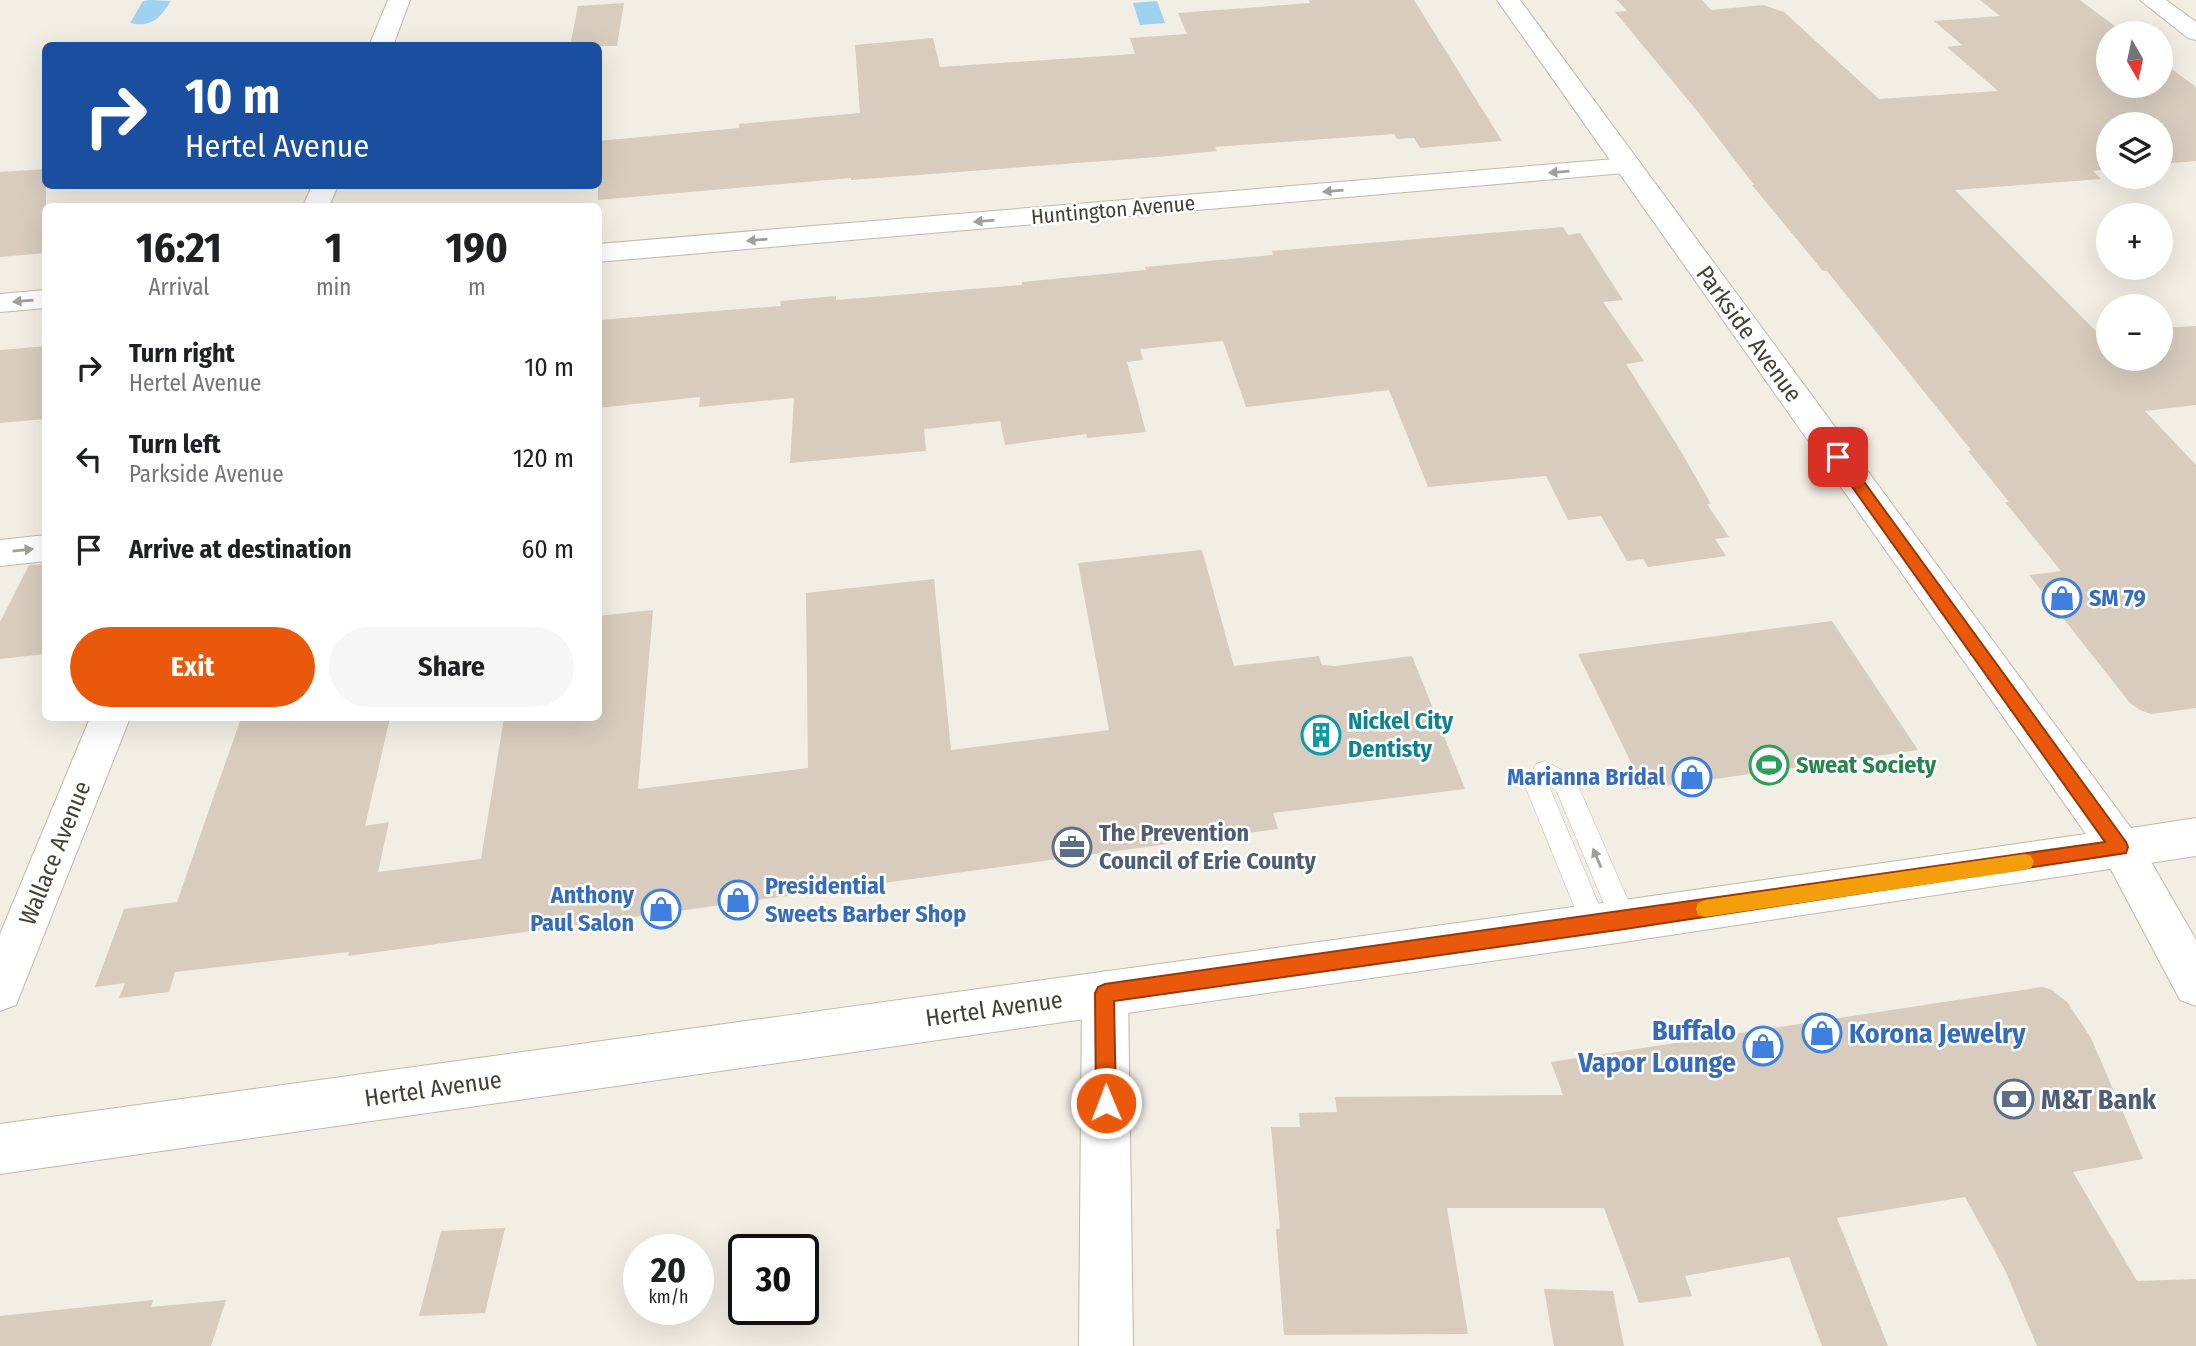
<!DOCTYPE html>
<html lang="en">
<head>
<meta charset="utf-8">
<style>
	:root { --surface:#fff; --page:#f6f6f6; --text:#202124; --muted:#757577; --accent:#ea580c }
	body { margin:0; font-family:"Fira Sans Condensed",sans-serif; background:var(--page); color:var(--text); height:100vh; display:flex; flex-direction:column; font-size:26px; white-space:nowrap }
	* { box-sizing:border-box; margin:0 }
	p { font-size:23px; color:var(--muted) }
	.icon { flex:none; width:38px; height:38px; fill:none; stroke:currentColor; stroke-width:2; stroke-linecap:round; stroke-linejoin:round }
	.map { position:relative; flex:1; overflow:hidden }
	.sheet { position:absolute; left:42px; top:203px; width:560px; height:518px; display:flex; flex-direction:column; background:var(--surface); border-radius:10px; box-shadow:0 7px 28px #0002 }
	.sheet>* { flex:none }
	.hud { position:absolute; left:42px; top:42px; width:560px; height:147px; border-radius:10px; box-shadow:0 7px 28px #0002; background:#1a4fa0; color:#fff; overflow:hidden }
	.needle { width:46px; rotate:171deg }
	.controls { position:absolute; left:2096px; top:21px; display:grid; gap:14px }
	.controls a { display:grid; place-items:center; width:77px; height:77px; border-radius:50%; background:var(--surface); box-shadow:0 7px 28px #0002; font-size:35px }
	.speed { position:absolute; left:623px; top:1234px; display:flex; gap:14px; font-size:35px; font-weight:700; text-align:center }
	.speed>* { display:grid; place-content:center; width:91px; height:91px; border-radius:50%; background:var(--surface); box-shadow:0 7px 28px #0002; line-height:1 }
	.speed small { font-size:18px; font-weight:400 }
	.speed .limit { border:4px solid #111; border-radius:10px; background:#fff; color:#111 }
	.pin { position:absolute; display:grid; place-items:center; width:60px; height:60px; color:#fff; margin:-30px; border-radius:14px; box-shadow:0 4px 10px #0006 }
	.me { position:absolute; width:77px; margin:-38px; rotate:359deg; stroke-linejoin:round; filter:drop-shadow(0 0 5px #0008) }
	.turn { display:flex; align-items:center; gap:24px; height:147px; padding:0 28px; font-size:32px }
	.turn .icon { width:91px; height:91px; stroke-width:2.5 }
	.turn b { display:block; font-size:49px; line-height:60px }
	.eta { display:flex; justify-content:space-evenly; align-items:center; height:119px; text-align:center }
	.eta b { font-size:42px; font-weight:700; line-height:49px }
	.primary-button { display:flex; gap:14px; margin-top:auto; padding:14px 28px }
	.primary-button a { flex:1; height:80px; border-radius:42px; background:var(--accent); color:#fff; font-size:28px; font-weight:700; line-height:80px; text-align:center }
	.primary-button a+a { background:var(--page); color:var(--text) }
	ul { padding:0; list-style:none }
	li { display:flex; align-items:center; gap:21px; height:91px; padding:0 28px }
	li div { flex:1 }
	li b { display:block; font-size:26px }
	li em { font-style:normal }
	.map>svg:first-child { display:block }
	.water { fill:#9fd1f0 }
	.building { fill:#d7ccbd }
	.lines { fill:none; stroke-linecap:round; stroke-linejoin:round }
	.service-casing { stroke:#c1b8aa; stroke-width:1 }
	.minor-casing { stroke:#c1b8aa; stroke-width:2 }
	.tertiary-casing { stroke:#c1b8aa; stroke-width:2 }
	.service { fill:#fff; fill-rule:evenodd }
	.minor { fill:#fff; fill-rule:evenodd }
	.tertiary { fill:#fff; fill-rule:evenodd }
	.oneway { fill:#a29e9a }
	.route { fill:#ea580c; stroke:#983908; stroke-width:2 }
	.slow { fill:#f59e0b }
	.labels { text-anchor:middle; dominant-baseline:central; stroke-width:5; stroke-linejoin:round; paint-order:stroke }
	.far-street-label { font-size:21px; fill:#453e34; stroke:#fff }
	.street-label { font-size:24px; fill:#453e34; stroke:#fff }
	.shop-label { font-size:24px; font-weight:bold; fill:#366cbe; stroke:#fff; text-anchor:start }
	.culture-label { font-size:24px; font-weight:bold; fill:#0d838f; stroke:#fff; text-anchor:start }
	.leisure-label { font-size:24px; font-weight:bold; fill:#27864d; stroke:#fff; text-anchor:start }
	.service-label { font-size:24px; font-weight:bold; fill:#4e5e75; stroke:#fff; text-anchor:start }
	.near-shop-label { font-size:28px; font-weight:bold; fill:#366cbe; stroke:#fff; text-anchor:end }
	.near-service-label { font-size:28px; font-weight:bold; fill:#4e5e75; stroke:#fff; text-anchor:start }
</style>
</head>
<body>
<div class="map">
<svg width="2196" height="1346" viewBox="0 0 2196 1346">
	<rect width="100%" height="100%" fill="#f2eee4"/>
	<!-- water -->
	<path class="water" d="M 150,0 L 171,1 C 160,18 152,28 130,23 L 143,1 Z
		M 1157,1 L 1165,23 L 1140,25 L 1133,3 Z"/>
	<!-- building -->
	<path class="building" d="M 1309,0 L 1414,0 L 1502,141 L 1420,148 L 1414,138 L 1397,139 L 1394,134 L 1215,147 L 1217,151 L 1157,157 L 851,180 L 851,178 L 598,200 L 598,141 L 739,128 L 739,124 L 860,113 L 855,45 L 933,38 L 940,67 L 1135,54 L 1130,38 L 1187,34 L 1178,13 L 1310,3 Z
		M 1617,0 L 1702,0 L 1711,10 L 1763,5 L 1784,12 L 1879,99 L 1998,91 L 1947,47 L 1962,45 L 1934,21 L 2000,16 L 1980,0 L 2080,0 L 2124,33 L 2109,33 L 2109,86 L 2161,86 L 2161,61 L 2196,87 L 2196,161 L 2161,164 L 2161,124 L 2109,124 L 2109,169 L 2093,171 L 2101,179 L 1955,190 L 2100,335 L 2109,334 L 2109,359 L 2161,359 L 2161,328 L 2196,326 L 2196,405 L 2145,411 L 2196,465 L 2196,708 L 2151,714 L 2140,710 L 2130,703 L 2029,575 L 2061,571 L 2005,502 L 2009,502 L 1968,451 L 1971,450 L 1827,271 L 1823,271 L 1752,185 L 1754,185 L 1698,112 L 1615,12 L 1627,11 Z
		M 624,3 L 617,46 L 570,46 L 578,6 Z
		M 46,169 L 46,253 L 0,257 L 0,172 Z
		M 1563,227 L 1568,235 L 1580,233 L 1623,300 L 1603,302 L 1644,361 L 1626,364 L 1679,448 L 1711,504 L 1707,504 L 1729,537 L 1715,539 L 1726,556 L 1648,567 L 1643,559 L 1627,561 L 1601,516 L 1568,520 L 1546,476 L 1428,487 L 1389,390 L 1246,407 L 1223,341 L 1140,349 L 1143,360 L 1127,362 L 1146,432 L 1087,438 L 1086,434 L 1005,445 L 1000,421 L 924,429 L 926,451 L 790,463 L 794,398 L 699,407 L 700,397 L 598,408 L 598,320 L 781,306 L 780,301 L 836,296 L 836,300 L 1022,285 L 1022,282 L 1146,270 L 1145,267 L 1273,255 L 1272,251 Z
		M 46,346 L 46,419 L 0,423 L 0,350 Z
		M 1202,550 L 1234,666 L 1319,656 L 1322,665 L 1335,666 L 1412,656 L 1465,789 L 1273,813 L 1278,829 L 348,956 L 349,952 L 175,972 L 169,992 L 119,998 L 125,983 L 95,987 L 124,909 L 177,902 L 241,718 L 390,718 L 365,826 L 389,822 L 378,872 L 481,859 L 504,718 L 598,718 L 598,616 L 653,610 L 638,789 L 808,768 L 806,593 L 934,579 L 951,750 L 1109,730 L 1078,563 Z
		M 46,564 L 46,654 L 0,659 L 0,622 L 29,565 Z
		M 1832,621 L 1918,750 L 1644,789 L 1578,654 Z
		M 2042,987 L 2052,990 L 2067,1002 L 2091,1038 L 2143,1159 L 2073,1172 L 2137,1281 L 2196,1279 L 2196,1346 L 2037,1346 L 2005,1270 L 1965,1197 L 1837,1218 L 1888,1346 L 1822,1346 L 1789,1257 L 1685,1276 L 1692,1296 L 1639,1303 L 1604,1208 L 1447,1208 L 1468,1334 L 1284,1335 L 1276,1229 L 1280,1229 L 1271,1127 L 1300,1127 L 1299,1113 L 1337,1112 L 1335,1097 L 1563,1095 L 1551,1062 Z
		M 505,1228 L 485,1313 L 419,1316 L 441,1231 Z
		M 1544,1289 L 1613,1291 L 1624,1346 L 1554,1346 Z
		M 153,1300 L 151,1307 L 226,1300 L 211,1346 L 0,1346 L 0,1316 Z"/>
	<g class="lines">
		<defs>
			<path id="service" d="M 1545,761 L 1574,776 L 1637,921 L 1633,930 L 1624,933 L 1615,930 L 1556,790 L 1549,786 L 1607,924 L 1603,933 L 1594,936 L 1585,933 L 1525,786 L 1536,764 Z"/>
			<path id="minor" d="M 388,0 L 410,0 L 393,46 L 369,46 Z
				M 2140,0 L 2166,0 L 2196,22 L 2196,40 L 2188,38 Z
				M 1627,158 L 1636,160 L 1640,166 L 1636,172 L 598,262 L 598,244 Z
				M 312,186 L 338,186 L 329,206 L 303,206 Z
				M 46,290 L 46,308 L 0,312 L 0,294 Z
				M 46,535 L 46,561 L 0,566 L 0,540 Z
				M 90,718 L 130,718 L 16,1005 L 0,1011 L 0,934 Z
				M 2120,828 L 2135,834 L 2196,940 L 2196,1006 L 2180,1000 L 2099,847 L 2105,834 Z
				M 1105,971 L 1121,977 L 1128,993 L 1133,1346 L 1079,1346 L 1082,993 L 1089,977 Z"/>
			<path id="tertiary" d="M 1497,0 L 1520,0 L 2131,828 L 2196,818 L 2196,856 L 1624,942 L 0,1174 L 0,1124 L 1624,900 L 2086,834 Z"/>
		</defs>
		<!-- service casing -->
		<use href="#service" class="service-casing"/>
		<!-- minor casing -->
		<use href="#minor" class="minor-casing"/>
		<!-- tertiary casing -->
		<use href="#tertiary" class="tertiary-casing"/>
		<!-- service -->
		<use href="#service" class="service"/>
		<!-- minor -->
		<use href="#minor" class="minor"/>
		<!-- tertiary -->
		<use href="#tertiary" class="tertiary"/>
	</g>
	<!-- one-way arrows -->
	<defs><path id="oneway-solid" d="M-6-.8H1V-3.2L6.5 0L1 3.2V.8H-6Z" transform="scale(1.75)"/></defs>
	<g class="oneway">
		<use href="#oneway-solid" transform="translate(1559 172) rotate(175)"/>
		<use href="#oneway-solid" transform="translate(1333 191) rotate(175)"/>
		<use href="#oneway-solid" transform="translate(984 221) rotate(175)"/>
		<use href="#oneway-solid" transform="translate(757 240) rotate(175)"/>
		<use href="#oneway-solid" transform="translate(23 301) rotate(175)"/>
		<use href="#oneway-solid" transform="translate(23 550) rotate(-6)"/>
		<use href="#oneway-solid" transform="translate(1597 858) rotate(-113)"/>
	</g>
	<!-- route -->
	<path class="route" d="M 1838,452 L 1843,453 L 2126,842 L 2128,847 L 2126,853 L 1625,929 L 1114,1001 L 1116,1103 L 1113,1110 L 1106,1113 L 1099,1110 L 1096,1103 L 1095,993 L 1098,987 L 1105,984 L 2105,842 L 1833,460 L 1833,453 Z"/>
	<!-- slow -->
	<path class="slow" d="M 2025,854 L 2031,856 L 2034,862 L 2031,868 L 2025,870 L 1705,917 L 1698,915 L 1696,909 L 1698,903 L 1705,900 Z"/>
	<!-- icons -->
	<defs>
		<symbol id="shop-ring" viewBox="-11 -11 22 22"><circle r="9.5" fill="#fff" stroke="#3f7fe0" stroke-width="1.5"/><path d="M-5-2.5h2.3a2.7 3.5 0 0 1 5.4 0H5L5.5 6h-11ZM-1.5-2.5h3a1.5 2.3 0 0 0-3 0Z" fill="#3f7fe0"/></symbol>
		<symbol id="building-ring" viewBox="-11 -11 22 22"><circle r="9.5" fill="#fff" stroke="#0f9aa8" stroke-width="1.5"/><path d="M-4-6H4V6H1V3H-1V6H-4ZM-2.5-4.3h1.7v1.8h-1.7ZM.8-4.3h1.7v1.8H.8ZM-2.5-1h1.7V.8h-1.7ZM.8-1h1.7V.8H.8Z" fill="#0f9aa8"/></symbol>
		<symbol id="stadium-ring" viewBox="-11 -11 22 22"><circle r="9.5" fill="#fff" stroke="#2e9e5b" stroke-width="1.5"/><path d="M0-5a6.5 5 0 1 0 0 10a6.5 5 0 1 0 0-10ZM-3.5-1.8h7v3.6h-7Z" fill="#2e9e5b"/></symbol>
		<symbol id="office-ring" viewBox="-11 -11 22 22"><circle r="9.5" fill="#fff" stroke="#5c6f8a" stroke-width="1.5"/><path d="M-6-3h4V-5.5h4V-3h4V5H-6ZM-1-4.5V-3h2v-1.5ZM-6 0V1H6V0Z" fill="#5c6f8a"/></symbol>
		<symbol id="bank-ring" viewBox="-11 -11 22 22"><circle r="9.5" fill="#fff" stroke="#5c6f8a" stroke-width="1.5"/><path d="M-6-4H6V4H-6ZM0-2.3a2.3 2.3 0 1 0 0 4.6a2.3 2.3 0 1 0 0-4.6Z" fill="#5c6f8a"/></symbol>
	</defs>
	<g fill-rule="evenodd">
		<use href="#shop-ring" x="2040" y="576" width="44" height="44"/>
		<use href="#building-ring" x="1299" y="713" width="44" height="44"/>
		<use href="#stadium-ring" x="1747" y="743" width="44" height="44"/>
		<use href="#shop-ring" x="1670" y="755" width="44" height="44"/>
		<use href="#office-ring" x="1050" y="825" width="44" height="44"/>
		<use href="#shop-ring" x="716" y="878" width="44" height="44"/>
		<use href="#shop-ring" x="639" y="887" width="44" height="44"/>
		<use href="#shop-ring" x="1800" y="1011" width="44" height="44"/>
		<use href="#shop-ring" x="1741" y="1024" width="44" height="44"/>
		<use href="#bank-ring" x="1992" y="1077" width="44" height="44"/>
	</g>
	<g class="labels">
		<!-- far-street labels -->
		<g class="far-street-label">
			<text transform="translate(1113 210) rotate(-5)">Huntington Avenue</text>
		</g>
		<!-- street labels -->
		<g class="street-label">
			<text transform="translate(1749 334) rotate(54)">Parkside Avenue</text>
			<text transform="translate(55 853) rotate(-68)">Wallace Avenue</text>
			<text transform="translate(994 1009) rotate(-8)">Hertel Avenue</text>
			<text transform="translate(433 1089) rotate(-8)">Hertel Avenue</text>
		</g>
		<!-- shop labels -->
		<g class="shop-label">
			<text x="2089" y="598">SM 79</text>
			<text x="1665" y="777" text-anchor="end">Marianna Bridal</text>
			<text x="765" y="886">Presidential<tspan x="765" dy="28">Sweets Barber Shop</tspan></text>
			<text x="634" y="895" text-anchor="end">Anthony<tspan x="634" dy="28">Paul Salon</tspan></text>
		</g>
		<!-- culture labels -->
		<g class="culture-label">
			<text x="1348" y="721">Nickel City<tspan x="1348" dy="28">Dentisty</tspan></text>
		</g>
		<!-- leisure labels -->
		<g class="leisure-label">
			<text x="1796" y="765">Sweat Society</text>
		</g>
		<!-- service labels -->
		<g class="service-label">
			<text x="1099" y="833">The Prevention<tspan x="1099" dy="28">Council of Erie County</tspan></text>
		</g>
		<!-- near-shop labels -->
		<g class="near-shop-label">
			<text x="1736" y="1030">Buffalo<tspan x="1736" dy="32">Vapor Lounge</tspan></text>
			<text x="1849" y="1033" text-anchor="start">Korona Jewelry</text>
		</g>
		<!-- near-service labels -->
		<g class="near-service-label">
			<text x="2041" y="1099">M&amp;T Bank</text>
		</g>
	</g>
</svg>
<div class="controls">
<a><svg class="needle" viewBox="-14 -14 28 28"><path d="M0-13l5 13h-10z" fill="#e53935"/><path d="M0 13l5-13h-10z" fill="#757577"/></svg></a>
<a><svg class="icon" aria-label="layers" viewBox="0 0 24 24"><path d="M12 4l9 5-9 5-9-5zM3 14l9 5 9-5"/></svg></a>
<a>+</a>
<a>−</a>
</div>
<div class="speed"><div>20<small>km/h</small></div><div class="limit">30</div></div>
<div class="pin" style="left:1838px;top:457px;background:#d93025"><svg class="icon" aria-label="arrive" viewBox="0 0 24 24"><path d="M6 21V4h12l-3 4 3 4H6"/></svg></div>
<svg class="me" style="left:1106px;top:1103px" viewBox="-20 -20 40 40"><circle r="17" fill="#ea580c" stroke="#fff" stroke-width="3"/><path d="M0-11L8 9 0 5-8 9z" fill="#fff"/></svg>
<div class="hud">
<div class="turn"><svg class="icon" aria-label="right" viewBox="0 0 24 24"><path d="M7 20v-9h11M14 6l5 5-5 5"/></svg><div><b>10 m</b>Hertel Avenue</div></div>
</div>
<section class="sheet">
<div class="eta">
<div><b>16:21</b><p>Arrival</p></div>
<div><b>1</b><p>min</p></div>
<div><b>190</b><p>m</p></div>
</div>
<ul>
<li><svg class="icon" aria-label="right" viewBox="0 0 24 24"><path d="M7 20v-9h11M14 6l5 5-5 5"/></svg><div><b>Turn right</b><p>Hertel Avenue</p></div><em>10 m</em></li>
<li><svg class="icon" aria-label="left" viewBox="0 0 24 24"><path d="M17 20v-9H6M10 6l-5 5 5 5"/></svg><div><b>Turn left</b><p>Parkside Avenue</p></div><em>120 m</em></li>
<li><svg class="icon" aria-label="arrive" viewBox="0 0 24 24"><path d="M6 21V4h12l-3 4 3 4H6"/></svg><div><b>Arrive at destination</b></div><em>60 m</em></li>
</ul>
<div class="primary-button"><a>Exit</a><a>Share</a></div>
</section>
</div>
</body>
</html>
